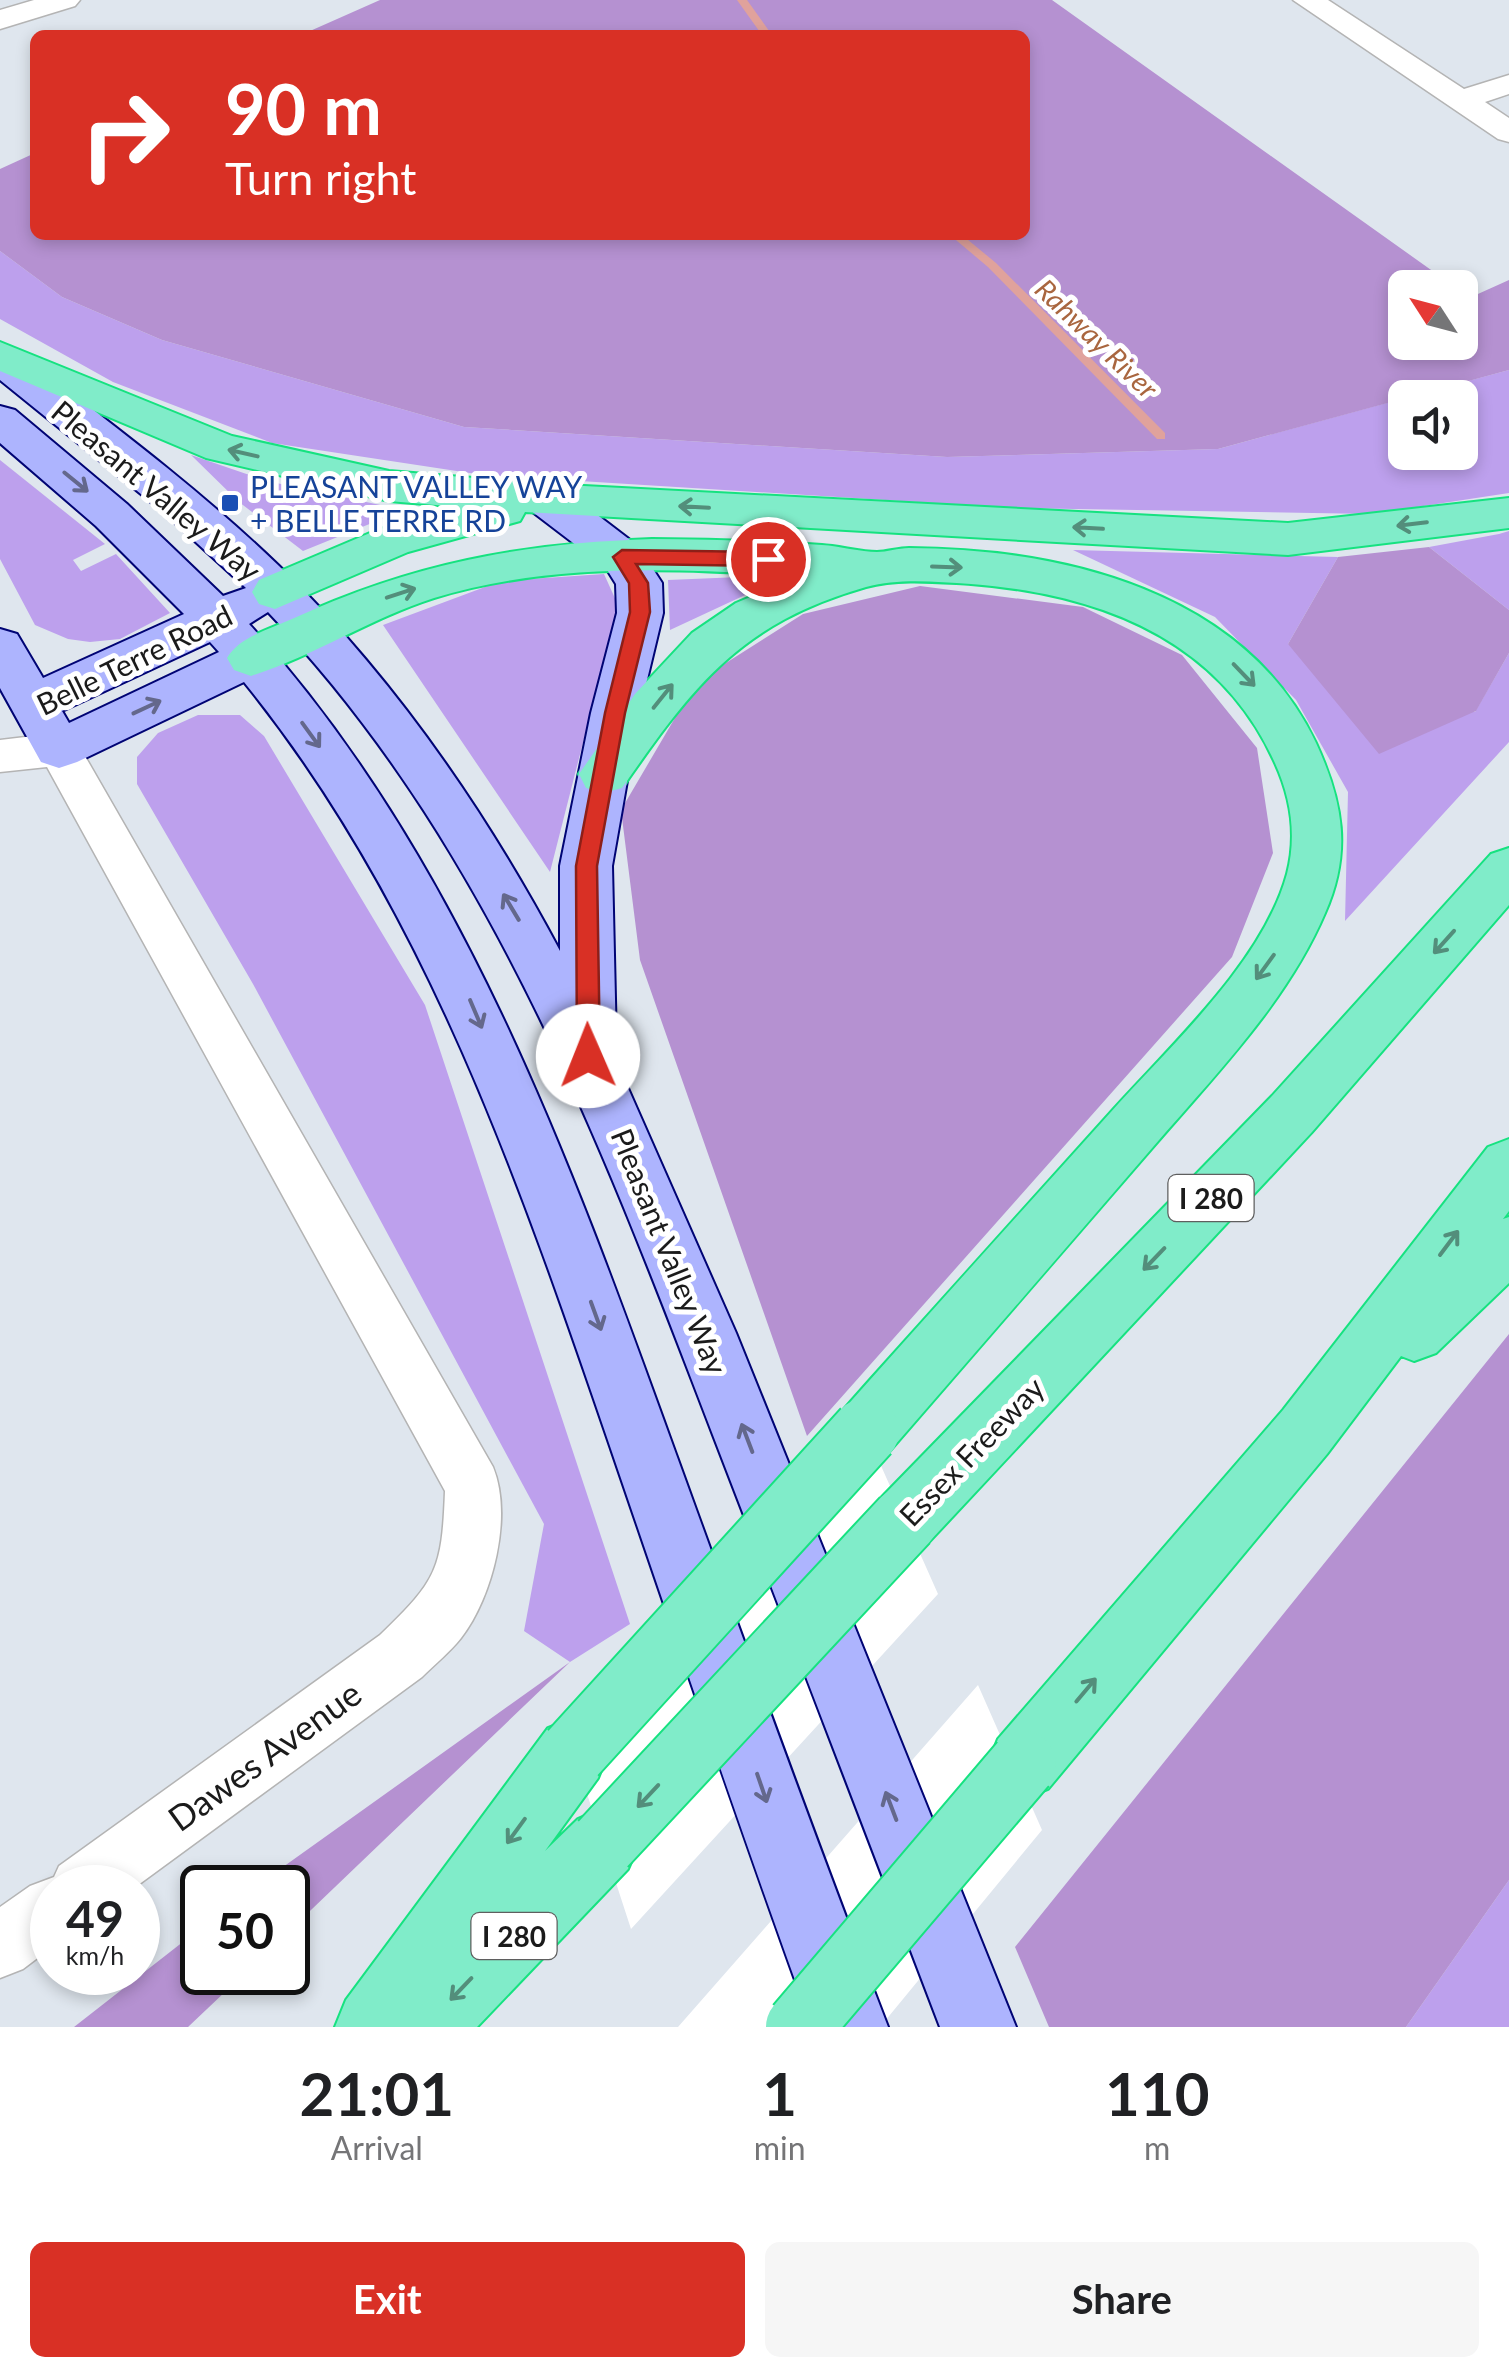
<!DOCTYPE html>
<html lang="en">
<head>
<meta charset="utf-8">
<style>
	:root { --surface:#fff; --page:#f6f6f6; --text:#202124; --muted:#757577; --accent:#d93025 }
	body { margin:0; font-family:Lato,sans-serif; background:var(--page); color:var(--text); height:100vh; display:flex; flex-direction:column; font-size:38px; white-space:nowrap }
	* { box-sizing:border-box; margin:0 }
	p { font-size:32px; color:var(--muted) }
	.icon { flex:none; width:55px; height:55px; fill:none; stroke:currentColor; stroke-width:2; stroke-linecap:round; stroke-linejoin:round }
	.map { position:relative; height:2027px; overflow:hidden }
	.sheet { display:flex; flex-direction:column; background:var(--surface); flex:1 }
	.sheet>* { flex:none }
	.top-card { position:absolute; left:30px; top:30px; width:1000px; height:210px; border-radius:15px; box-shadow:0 5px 15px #0003; background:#d93025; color:#fff; overflow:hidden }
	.needle { width:65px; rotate:306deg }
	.buttons { position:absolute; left:1388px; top:270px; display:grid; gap:20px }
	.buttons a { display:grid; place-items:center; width:90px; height:90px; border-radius:15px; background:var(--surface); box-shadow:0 5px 15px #0003; font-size:50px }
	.speed { position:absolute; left:30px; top:1865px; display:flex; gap:20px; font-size:50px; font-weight:700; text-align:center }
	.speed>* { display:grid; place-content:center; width:130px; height:130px; border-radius:50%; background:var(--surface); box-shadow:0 5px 15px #0003; line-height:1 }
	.speed small { font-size:25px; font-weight:400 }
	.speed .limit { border:5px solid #111; border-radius:15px; background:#fff; color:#111 }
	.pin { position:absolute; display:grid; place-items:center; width:85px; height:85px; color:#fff; margin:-42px; border:5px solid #fff; border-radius:50%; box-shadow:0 2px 10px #0007 }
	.me { position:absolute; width:110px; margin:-55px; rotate:359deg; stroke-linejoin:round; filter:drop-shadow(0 0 8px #0008) }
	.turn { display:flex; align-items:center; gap:35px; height:210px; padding:0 30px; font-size:45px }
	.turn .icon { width:130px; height:130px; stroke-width:2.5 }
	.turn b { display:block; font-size:70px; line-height:85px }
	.eta { display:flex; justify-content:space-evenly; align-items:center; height:170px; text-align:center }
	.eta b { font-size:60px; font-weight:700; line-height:70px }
	.action { display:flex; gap:20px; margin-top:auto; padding:20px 30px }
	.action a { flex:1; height:115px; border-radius:15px; background:var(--accent); color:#fff; font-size:40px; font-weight:700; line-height:115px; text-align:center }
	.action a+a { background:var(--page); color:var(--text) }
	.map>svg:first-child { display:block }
	.grass { fill:#bda0ed }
	.forest { fill:#b591d1 }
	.pier { fill:#fff }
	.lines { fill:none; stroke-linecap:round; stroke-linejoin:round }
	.stream { fill:#e0a29c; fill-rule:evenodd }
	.minor-casing { stroke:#b4b4b4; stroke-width:3 }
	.secondary-casing { stroke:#000474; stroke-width:4 }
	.motorway-casing { stroke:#16e280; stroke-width:4 }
	.minor { fill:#fff; fill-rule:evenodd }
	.secondary { fill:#adb4fe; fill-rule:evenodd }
	.motorway { fill:#80ecc9; fill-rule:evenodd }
	.motorway-bridge-casing { stroke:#16e280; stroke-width:70; stroke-linecap:butt }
	.motorway-bridge { stroke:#80ecc9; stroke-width:66 }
	.oneway { stroke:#538e7b }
	.oneway2 { stroke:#64688c }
	.route { fill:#d93025; stroke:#8d1f18; stroke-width:2.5 }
	.transit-dot { fill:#1a4fb4; stroke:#fff; stroke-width:4 }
	.labels { text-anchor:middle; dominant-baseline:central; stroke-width:10; stroke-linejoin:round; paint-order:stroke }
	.far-water-label { font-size:28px; font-style:italic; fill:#a9663f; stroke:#fff }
	.shield { fill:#fff; stroke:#5f5f5f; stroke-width:2.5 }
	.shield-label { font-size:28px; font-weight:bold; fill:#1b1b1b }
	.transit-label { font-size:30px; fill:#164399; stroke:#fff; text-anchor:start }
	.street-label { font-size:30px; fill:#1b1b1b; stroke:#fff }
	.near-street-label { font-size:35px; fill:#1b1b1b; stroke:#fff }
</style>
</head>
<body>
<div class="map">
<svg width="1509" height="2027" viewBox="0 0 1509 2027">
	<rect width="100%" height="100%" fill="#dfe6ee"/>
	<!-- grass -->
	<path class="grass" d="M 0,251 L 62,297 L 162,340 L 464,427 L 947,457 L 1218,449 L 1405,398 L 1405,452 L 1460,452 L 1460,398 L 1408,397 L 1509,370 L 1509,493 L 1371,514 L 1013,508 L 483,475 L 272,443 L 113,382 L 0,319 Z
		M 191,455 L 267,481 L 404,510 L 303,551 L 239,502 Z
		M 0,460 L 105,544 L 73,560 L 81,571 L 116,554 L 170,613 L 120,639 L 90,642 L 68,639 L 35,625 L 0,559 Z
		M 1509,531 L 1509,610 L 1429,547 L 1499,534 Z
		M 1073,550 L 1338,557 L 1288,644 L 1475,712 L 1509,653 L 1509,742 L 1345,921 L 1348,792 L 1296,700 L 1215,617 Z
		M 604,574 L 618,605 L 550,872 L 383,625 L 501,581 Z
		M 788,575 L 670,630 L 668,580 Z
		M 198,715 L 240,715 L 264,736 L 425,1005 L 630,1624 L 570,1662 L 524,1631 L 544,1524 L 253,984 L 137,784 L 137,757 L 158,733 Z
		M 1509,1880 L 1509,2027 L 1406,2027 Z"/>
	<!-- forest -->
	<path class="forest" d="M 380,0 L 1052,0 L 1455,287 L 1405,288 L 1405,342 L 1460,342 L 1460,291 L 1469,298 L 1509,280 L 1509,370 L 1218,449 L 947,457 L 464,427 L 162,340 L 62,297 L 0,251 L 0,169 L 35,153 L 35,235 L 1025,235 L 1025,35 L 301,35 Z
		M 1429,547 L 1509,610 L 1509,653 L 1476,711 L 1379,754 L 1288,644 L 1338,557 Z
		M 920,586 L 1083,607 L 1182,655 L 1257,748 L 1273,853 L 1232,957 L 807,1436 L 640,960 L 621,810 L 696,682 L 803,614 Z
		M 1509,1334 L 1509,1880 L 1406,2027 L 1049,2027 L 1015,1947 Z
		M 570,1662 L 288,1932 L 288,1888 L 255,1887 Z
		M 202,1927 L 202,1972 L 245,1973 L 188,2027 L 74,2027 Z"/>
	<!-- pier -->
	<path class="pier" d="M 854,1405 L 938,1594 L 631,1929 L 563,1720 Z
		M 978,1685 L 1042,1830 L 880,2027 L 678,2027 Z"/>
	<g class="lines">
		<!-- stream -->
		<path class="stream" d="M 737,0 L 747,0 L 772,35 L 762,35 Z
			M 950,235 L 962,235 L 996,263 L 1165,433 L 1165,439 L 1157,439 L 988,267 Z"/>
		<defs>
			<path id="minor" d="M 34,0 L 80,0 L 75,6 L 0,29 L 0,10 Z
				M 1293,0 L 1328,0 L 1464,89 L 1509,75 L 1509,94 L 1485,102 L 1509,118 L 1509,142 L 1498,139 Z
				M 59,733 L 74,737 L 493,1467 C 513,1516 493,1597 461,1638 C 450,1652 435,1664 422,1677 L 134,1888 L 52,1888 L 52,1947 L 23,1969 L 0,1978 L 0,1907 L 30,1886 L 54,1877 L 59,1866 L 380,1635 C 437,1580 442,1570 445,1491 L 47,767 L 0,772 L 0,740 Z"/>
			<path id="secondary" d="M 0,346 L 15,350 C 105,419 197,487 279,566 C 393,677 486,812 560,951 L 560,866 L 591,713 L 617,613 L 616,584 L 606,568 L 530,510 L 524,499 L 530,488 L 546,484 L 562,488 L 638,546 L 662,583 L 663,613 L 639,713 L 612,866 L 616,1043 L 612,1052 L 736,1333 L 1016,2027 L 940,2027 C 865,1830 789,1632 713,1435 C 602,1145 487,840 268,612 L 249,624 C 462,858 571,1164 677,1457 C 746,1647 815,1838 888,2027 L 812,2027 C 742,1835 677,1642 611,1449 C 519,1180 425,905 244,682 L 77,762 L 59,768 L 41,762 L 0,688 L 0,629 L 17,634 L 43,678 L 184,614 L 96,526 L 0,443 L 0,406 L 15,410 L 127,504 L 223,596 L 246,588 L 162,511 L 0,380 ZM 210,642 L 219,652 L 69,723 L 62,711 Z"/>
			<path id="motorway" d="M 0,342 L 232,436 L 389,471 L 546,484 L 1288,523 L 1509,498 L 1509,528 L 1288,555 L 525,512 L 520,521 L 408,552 L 275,609 L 259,604 L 252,592 L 259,580 L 377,530 L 459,507 L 389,501 L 206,458 L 0,371 Z
				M 652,539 C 708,539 765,541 822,545 C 839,546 861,552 877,552 C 887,552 898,548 909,548 C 1064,549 1244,591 1316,743 C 1343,802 1352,852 1325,913 C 1287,1002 1215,1075 1153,1147 C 1065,1249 977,1351 888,1453 L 866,1462 L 844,1453 L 834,1431 L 844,1409 C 932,1310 1021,1212 1110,1113 C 1170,1046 1263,962 1287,874 C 1297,836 1291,798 1275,763 C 1219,638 1099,594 971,584 C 935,582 900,578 866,587 C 740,623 693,686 622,788 L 604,793 L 586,788 L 579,774 L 635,694 L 692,633 L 736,603 L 800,576 C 680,569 551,562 434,598 C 371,618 314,656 251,676 L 234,670 L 227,658 C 239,637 270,629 292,619 C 411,564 521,543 652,539 Z
				M 1509,848 L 1509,905 L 1312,1132 L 928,1543 L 905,1553 L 882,1543 L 872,1520 L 882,1497 L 1272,1096 L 1491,854 Z
				M 1509,1139 L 1509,1211 L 1503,1219 L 1509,1217 L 1509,1283 L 1436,1353 L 1414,1361 L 1401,1356 L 1327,1454 L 1048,1789 L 1023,1799 L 998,1789 L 988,1764 L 998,1739 L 1283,1410 L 1488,1147 Z
				M 573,1718 L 598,1728 L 608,1753 L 598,1778 L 545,1851 L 578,1819 L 603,1808 L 628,1819 L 639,1844 L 628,1869 L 477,2027 L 335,2027 L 346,2000 L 548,1728 Z"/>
		</defs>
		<!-- minor casing -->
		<use href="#minor" class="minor-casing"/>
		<!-- secondary casing -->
		<use href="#secondary" class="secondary-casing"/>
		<!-- motorway casing -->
		<use href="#motorway" class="motorway-casing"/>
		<!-- minor -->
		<use href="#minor" class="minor"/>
		<!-- secondary -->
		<use href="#secondary" class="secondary"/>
		<!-- motorway -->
		<use href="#motorway" class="motorway"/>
		<defs>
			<path id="motorway-bridge" d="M 573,1753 L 866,1431
				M 603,1844 L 905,1520
				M 799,2027 L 1023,1764"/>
		</defs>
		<!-- motorway-bridge casing -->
		<use href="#motorway-bridge" class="motorway-bridge-casing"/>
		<!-- motorway-bridge -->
		<use href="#motorway-bridge" class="motorway-bridge"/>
	</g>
	<!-- one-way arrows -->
	<defs><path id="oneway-shaft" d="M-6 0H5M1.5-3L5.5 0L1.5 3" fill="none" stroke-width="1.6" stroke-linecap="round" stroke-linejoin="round" transform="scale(2.5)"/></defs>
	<g class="oneway">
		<use href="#oneway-shaft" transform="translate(243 453) rotate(-167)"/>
		<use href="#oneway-shaft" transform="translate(694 507) rotate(-177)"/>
		<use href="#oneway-shaft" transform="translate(1412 524) rotate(173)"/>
		<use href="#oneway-shaft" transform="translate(1088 528) rotate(-177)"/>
		<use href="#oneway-shaft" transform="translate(947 567) rotate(2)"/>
		<use href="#oneway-shaft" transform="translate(401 593) rotate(-18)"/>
		<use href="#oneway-shaft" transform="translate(1244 675) rotate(46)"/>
		<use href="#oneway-shaft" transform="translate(663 696) rotate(-51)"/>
		<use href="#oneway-shaft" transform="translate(1444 942) rotate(132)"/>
		<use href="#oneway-shaft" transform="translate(1265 967) rotate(126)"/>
		<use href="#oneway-shaft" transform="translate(1449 1243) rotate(-53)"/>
		<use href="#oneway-shaft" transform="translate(1154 1259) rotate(134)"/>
		<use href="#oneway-shaft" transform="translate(1086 1690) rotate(-50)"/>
		<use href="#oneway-shaft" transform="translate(648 1796) rotate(133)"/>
		<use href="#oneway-shaft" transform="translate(516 1831) rotate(126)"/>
		<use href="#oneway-shaft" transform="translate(461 1989) rotate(134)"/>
	</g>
	<g class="oneway2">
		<use href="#oneway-shaft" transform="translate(76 482) rotate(39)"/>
		<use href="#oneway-shaft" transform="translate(147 707) rotate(-25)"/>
		<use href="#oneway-shaft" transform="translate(311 735) rotate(54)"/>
		<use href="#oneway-shaft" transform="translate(511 907) rotate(-121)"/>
		<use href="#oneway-shaft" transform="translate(476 1014) rotate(67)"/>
		<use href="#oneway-shaft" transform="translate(596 1316) rotate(70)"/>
		<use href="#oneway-shaft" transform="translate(747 1438) rotate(-111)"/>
		<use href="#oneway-shaft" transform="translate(762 1788) rotate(71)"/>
		<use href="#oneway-shaft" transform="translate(891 1806) rotate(-111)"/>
	</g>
	<!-- route -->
	<path class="route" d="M 622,550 L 768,552 L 778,559 L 768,566 L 636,564 L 648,583 L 650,612 L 625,713 L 597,866 L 600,1056 L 597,1063 L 580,1063 L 577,1056 L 576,866 L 605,713 L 630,612 L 629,583 L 613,557 Z"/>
	<!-- markers -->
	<rect class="transit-dot" x="220" y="493" width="20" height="20" rx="5"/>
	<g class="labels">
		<!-- far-water labels -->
		<g class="far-water-label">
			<text transform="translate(1097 338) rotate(44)">Rahway River</text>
		</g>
		<!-- shield labels -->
		<g class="shield">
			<rect x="1168.5" y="1175" width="85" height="46" rx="8"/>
			<rect x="471.5" y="1913" width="85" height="46" rx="8"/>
		</g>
		<g class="shield-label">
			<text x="1211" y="1198">I 280</text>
			<text x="514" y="1936">I 280</text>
		</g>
		<!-- transit labels -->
		<g class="transit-label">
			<text x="250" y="486">PLEASANT VALLEY WAY<tspan x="250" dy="34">+ BELLE TERRE RD</tspan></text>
		</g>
		<!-- street labels -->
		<g class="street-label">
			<text transform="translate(157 490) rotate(40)">Pleasant Valley Way</text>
			<text transform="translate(134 659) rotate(-26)">Belle Terre Road</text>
			<text transform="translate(670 1251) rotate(68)">Pleasant Valley Way</text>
			<text transform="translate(971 1451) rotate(-46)">Essex Freeway</text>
		</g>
		<!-- near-street labels -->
		<g class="near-street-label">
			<text transform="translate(264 1755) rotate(-36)">Dawes Avenue</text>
		</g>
	</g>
</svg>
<div class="buttons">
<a><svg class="needle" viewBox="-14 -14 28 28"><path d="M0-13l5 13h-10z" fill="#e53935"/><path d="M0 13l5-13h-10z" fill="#757577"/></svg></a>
<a><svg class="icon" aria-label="sound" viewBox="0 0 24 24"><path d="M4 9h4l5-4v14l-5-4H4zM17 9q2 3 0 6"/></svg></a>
</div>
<div class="speed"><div>49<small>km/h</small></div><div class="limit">50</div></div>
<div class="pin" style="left:768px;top:559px;background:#d93025"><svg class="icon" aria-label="arrive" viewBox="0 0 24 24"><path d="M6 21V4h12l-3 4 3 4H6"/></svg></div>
<svg class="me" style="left:588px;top:1056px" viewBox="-20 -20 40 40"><circle r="19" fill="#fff"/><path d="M0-13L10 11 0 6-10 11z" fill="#d93025"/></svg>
<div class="top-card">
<div class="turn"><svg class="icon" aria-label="right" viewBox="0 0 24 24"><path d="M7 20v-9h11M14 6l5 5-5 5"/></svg><div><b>90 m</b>Turn right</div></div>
</div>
</div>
<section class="sheet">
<div class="eta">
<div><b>21:01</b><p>Arrival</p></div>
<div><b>1</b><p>min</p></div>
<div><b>110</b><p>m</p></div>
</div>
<div class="action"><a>Exit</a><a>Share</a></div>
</section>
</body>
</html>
